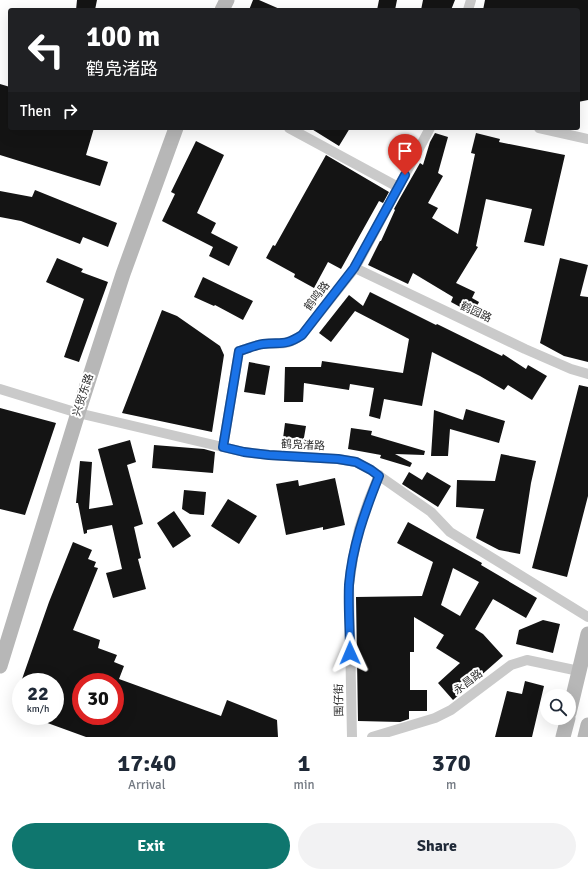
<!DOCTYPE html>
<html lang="en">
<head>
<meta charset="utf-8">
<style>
	:root { --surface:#fff; --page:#f2f2f3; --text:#1f2937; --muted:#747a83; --accent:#0f766e }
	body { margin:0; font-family:Signika,"Noto Sans SC",sans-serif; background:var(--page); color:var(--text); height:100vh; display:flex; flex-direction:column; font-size:15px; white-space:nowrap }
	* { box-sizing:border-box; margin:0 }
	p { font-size:13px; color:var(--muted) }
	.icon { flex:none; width:22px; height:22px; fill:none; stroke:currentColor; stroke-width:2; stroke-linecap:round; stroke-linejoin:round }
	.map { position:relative; height:737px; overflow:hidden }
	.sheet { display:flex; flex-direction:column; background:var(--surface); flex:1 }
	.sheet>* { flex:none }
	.banner { position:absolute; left:8px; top:8px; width:572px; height:122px; border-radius:4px; box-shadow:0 4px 16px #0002; background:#202124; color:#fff; overflow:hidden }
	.fabs { position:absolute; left:540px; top:689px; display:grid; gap:8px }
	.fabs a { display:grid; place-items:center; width:36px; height:36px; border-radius:50%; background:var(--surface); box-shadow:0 4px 16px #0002; font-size:20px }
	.speed { position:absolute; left:12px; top:673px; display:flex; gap:8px; font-size:20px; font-weight:700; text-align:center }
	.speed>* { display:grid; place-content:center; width:52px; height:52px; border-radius:50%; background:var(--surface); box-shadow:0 4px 16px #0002; line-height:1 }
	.speed small { font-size:10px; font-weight:400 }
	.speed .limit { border:6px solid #d22; background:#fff; color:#111 }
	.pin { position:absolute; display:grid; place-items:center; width:34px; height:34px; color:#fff; margin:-41px -17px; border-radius:50% 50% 50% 0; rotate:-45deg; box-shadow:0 0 4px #0007 }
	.pin .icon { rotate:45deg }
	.me { position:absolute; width:44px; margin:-22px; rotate:359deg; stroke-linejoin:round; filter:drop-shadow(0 0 3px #0008) }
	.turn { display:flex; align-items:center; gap:14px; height:84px; padding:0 12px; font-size:18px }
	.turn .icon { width:52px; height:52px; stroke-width:2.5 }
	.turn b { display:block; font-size:28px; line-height:34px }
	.then { display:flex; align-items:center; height:38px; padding:0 12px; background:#0003; gap:8px; font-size:15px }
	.eta { display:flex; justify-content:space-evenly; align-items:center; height:68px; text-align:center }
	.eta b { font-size:24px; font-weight:800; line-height:28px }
	.cta { display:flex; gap:8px; margin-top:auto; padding:8px 12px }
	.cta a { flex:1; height:46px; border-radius:24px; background:var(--accent); color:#fff; font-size:16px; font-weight:800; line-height:46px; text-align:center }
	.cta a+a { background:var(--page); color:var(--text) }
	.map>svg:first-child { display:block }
	.building { fill:#141414; fill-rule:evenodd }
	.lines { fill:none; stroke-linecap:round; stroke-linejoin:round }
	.street { stroke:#cacaca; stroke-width:10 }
	.secondary { stroke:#b7b7b7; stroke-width:15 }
	.route-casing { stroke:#114b97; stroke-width:10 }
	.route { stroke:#1a73e8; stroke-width:7 }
	.labels { text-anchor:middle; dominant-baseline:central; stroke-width:4; stroke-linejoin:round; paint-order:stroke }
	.street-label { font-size:11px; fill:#2d2d2d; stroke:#fff }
</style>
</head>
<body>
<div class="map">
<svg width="588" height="737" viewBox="0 0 588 737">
	<rect width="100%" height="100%" fill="#fff"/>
	<!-- building -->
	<path class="building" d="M 77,0 L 97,0 L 95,10 L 76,10 Z
		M 253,0 L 259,0 L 282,10 L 249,10 Z
		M 379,0 L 397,0 L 395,10 L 377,10 Z
		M 423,0 L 455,0 L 451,10 L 421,10 Z
		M 485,0 L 588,0 L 588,100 L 578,102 L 578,10 L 483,10 Z
		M 0,84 L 10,87 L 10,128 L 94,128 L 86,155 L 108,162 L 100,186 L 0,155 Z
		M 310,128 L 350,128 L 339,146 Z
		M 435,133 L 448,137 L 438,173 L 443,176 L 428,203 L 438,208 L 432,218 L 458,234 L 475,154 L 471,153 L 476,133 L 500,139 L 499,142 L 565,155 L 544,246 L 524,242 L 532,209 L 486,199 L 476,246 L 478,247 L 456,283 L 475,292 L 472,298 L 479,302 L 473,314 L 451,302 L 453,297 L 413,273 L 408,284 L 368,265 L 380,241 L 381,241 L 395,210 L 394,209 L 400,198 L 420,163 L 423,165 L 430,142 Z
		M 196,141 L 224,155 L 197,213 L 216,223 L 211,233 L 238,247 L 229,266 L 209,256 L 213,247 L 162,221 L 175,194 L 171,192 Z
		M 326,155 L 389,192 L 383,203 L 379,201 L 341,269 L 328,262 L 314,288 L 294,277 L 295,274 L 266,258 L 273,245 L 275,246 Z
		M 35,190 L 117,223 L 108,247 L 83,237 L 80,244 L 21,221 L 0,217 L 0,191 L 32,197 Z
		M 57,258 L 83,269 L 81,272 L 108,282 L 79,362 L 64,357 L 84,299 L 46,282 Z
		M 560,258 L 588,265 L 580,296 L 588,297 L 588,362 L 564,356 L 540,343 Z
		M 203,277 L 253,301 L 243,320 L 215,305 L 214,306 L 194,297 Z
		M 370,292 L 436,325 L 437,324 L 502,356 L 503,354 L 526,369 L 528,365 L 547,376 L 532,400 L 508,385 L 504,390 L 480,376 L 432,352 L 422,406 L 384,399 L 380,419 L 369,416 L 374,388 L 350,384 L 349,390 L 304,383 L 303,402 L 284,402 L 285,367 L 321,367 L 322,361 L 403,373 L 409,339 L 355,311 L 331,342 L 319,333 L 349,295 L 363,306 Z
		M 162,310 L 177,316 L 220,346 L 224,355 L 212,432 L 122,413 Z
		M 249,362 L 270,366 L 265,395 L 244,392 Z
		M 579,385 L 588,387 L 588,496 L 567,577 L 532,568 Z
		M 0,408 L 56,423 L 25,515 L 0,509 Z
		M 466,409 L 505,421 L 499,443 L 450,429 L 448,456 L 431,456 L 434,410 L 463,420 Z
		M 285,423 L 306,426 L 302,449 L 282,446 Z
		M 351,428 L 372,431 L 371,435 L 425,451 L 424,455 L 395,454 L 412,463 L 410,467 L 380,458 L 381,455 L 348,449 Z
		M 130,440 L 136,462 L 127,465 L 143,524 L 134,527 L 141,558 L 138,559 L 146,589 L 113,598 L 106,573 L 122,569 L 112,525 L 87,530 L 87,533 L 84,534 L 78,503 L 76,503 L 80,461 L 92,462 L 89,509 L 113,505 L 98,449 Z
		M 154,445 L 204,449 L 215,452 L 213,473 L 152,468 Z
		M 501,454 L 536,461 L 531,483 L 520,554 L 499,550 L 476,538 L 484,509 L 456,507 L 457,480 L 495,481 Z
		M 409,472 L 422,480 L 427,472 L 451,486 L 438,507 L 402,484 Z
		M 335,478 L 345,525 L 323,530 L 323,527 L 286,535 L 276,484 L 298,480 L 299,486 Z
		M 184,490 L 206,492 L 204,515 L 190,514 L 182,509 Z
		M 228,499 L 257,516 L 239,544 L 211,526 Z
		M 174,511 L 191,536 L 173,548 L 157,523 Z
		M 408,522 L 482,563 L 481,565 L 537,598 L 526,618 L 493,599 L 475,629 L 483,634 L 503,656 L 453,700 L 438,683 L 460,663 L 436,648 L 444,635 L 414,617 L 414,652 L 410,652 L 410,690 L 427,690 L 427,711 L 409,711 L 409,719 L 400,722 L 358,721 L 356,597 L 422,596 L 433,562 L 397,543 ZM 453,568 L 479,582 L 460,616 L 441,605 Z
		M 73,542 L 92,550 L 88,559 L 96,562 L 94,567 L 98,568 L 73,630 L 100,640 L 98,648 L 117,655 L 114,662 L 124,666 L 119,679 L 221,716 L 227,700 L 277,720 L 278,737 L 86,737 L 31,717 L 31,716 L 55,716 L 55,682 L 21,682 L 49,602 ZM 81,682 L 115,682 L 115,716 L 81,716 Z
		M 543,620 L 560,624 L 553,653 L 516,644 L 519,630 Z
		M 525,681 L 544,686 L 532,737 L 495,737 L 507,691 L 522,694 Z"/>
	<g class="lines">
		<!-- street -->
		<path class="street" d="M 468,10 L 471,0
			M 289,128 L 398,187
			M 539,128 L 588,139
			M 355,268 L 525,349 L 571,369 L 588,374
			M 0,389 L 78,413 L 244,452 L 269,455 L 338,459 L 356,462 L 371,470 L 431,512 L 450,532 L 588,617
			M 223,447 L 239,351 C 247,349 255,345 263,344 C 282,342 285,347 302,335 L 355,268 L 430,128
			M 352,737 L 349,585 L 353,558 L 359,529 L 368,502 L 379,475
			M 372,737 L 435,718 L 451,710 L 511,665 L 527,660 L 579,671"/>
		<!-- secondary -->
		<path class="secondary" d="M 222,10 L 227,0
			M 0,666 L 78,413 L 123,274 L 176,128
			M 569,713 L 588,634
			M 563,737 L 568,718
			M 585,737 L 588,725"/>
	</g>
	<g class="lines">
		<defs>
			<path id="route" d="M 350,653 C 350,630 348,607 349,585 C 352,547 365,511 379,476 L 371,470 L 356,462 L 338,459 L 269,455 L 244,452 L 223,447 L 239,351 C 247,349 255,345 263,344 C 282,342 285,346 302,335 L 354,268 L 405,175"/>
		</defs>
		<!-- route casing -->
		<use href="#route" class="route-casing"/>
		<!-- route -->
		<use href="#route" class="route"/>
	</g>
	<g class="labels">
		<!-- street labels -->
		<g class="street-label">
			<text transform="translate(317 296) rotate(-52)">鹤鸣路</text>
			<text transform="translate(476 312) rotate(25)">鹤园路</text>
			<text transform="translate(83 395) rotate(-72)">兴贸东路</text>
			<text transform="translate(303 445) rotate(3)">鹤凫渚路</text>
			<text transform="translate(468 682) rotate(-37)">永昌路</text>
			<text transform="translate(339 700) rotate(-91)">围仔街</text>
		</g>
	</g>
</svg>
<div class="fabs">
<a><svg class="icon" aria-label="search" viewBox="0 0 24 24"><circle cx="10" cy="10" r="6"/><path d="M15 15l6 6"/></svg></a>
</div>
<div class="speed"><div>22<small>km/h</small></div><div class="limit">30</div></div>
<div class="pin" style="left:405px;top:175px;background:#d93025"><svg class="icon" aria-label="arrive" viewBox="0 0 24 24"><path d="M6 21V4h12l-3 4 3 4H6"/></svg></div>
<svg class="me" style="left:350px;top:653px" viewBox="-20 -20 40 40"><path d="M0-17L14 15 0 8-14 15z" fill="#1a73e8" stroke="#fff" stroke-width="4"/></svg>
<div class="banner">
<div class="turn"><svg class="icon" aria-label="left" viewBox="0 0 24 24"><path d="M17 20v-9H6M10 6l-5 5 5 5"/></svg><div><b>100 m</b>鹤凫渚路</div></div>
<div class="then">Then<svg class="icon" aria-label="right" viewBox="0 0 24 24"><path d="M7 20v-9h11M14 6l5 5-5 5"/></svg></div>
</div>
</div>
<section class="sheet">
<div class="eta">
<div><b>17:40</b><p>Arrival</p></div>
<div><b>1</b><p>min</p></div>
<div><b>370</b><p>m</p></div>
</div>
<div class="cta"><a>Exit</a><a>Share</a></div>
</section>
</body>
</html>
